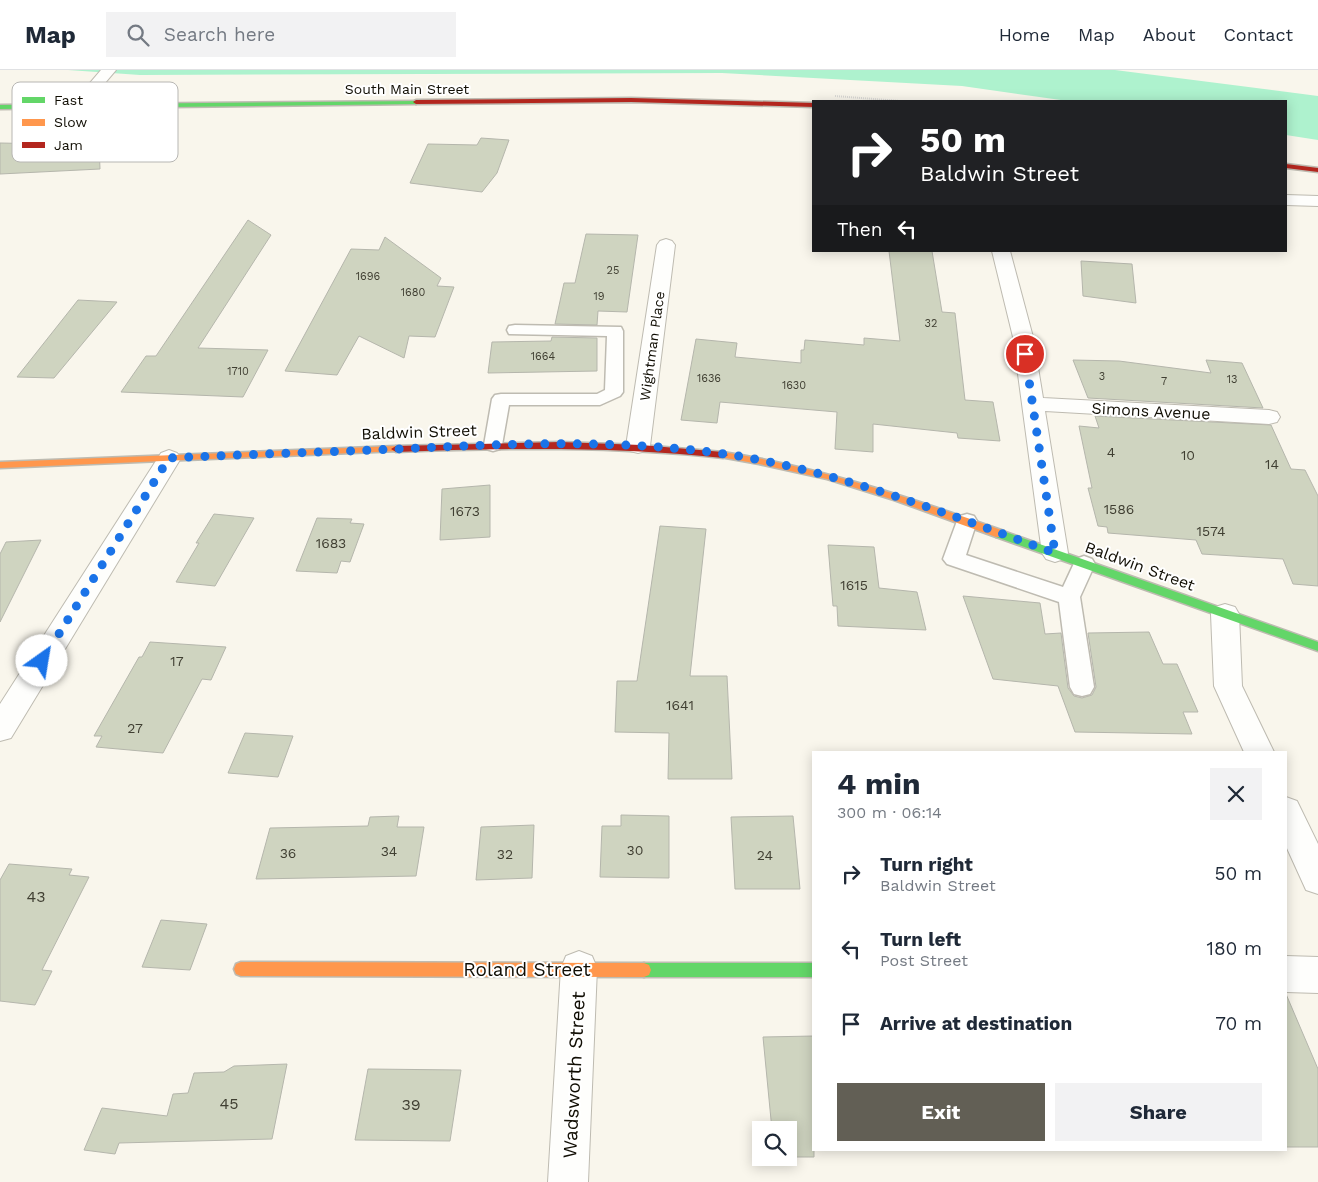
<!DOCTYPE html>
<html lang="en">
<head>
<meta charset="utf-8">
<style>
	:root { --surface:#fff; --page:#f2f2f3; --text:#1f2937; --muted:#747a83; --line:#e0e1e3; --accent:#625f55 }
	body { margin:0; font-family:"Work Sans",sans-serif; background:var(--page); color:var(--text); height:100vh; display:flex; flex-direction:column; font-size:19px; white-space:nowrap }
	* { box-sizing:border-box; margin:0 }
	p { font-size:16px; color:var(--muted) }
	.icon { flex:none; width:28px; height:28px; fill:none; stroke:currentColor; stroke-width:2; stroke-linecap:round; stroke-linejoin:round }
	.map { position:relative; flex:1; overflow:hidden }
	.panel { position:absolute; left:812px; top:681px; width:475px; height:400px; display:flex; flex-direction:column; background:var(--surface); border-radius:0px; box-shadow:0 2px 12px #0003 }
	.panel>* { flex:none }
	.top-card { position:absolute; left:812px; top:30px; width:475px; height:152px; border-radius:0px; box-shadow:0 2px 12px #0003; background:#202124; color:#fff; overflow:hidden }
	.controls { position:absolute; left:752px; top:1051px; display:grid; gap:10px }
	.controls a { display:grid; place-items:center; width:45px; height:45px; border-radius:0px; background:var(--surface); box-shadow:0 2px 12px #0003; font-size:25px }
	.pin { position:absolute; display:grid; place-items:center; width:42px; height:42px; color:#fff; margin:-21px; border:2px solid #fff; border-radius:50%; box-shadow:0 1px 5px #0007 }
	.me { position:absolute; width:55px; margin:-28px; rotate:32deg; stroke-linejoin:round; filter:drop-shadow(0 0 4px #0008) }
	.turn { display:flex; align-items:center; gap:18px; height:105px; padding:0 25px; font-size:22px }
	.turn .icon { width:65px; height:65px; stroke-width:2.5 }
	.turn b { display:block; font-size:35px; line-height:42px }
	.then { display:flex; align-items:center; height:48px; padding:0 25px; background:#0003; gap:10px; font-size:19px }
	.round { display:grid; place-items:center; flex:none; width:52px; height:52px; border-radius:0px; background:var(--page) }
	.overview { display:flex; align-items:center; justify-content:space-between; height:85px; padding:0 25px }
	h1 { font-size:30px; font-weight:700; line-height:38px }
	.button { display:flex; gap:10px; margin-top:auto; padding:10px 25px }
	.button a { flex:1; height:58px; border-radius:0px; background:var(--accent); color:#fff; font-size:20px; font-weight:700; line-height:58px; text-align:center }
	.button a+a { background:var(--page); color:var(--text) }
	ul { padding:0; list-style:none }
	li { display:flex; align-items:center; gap:15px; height:75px; padding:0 25px }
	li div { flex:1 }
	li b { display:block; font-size:19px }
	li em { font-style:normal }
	header { display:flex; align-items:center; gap:30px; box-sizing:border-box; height:70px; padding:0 25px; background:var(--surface); border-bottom:1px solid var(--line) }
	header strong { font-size:24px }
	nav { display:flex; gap:28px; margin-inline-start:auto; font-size:18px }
	.search { width:350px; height:45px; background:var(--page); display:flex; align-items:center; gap:12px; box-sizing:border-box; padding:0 18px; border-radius:0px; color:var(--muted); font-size:19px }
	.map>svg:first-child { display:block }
	.water { fill:#aef2ce }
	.building { fill:#cfd4c0; stroke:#b5b6ac }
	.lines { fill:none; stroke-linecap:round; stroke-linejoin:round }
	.lane-casing { stroke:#bebbb1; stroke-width:3 }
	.street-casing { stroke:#bebbb1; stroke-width:2 }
	.fast-casing { stroke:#bebbb1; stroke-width:3 }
	.slow-casing { stroke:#bebbb1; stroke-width:3 }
	.jam-casing { stroke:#bebbb1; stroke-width:3 }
	.path { stroke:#d9d8d5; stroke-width:2; stroke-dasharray:1 1; stroke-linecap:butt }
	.lane { fill:#fefefc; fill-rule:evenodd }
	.street { fill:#fefefc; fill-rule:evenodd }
	.fast { fill:#63d668; fill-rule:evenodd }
	.slow { fill:#ff974d; fill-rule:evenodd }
	.jam { fill:#b3261e; fill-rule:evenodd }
	.route { stroke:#1a73e8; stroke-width:9; stroke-dasharray:0 16.2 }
	.labels { text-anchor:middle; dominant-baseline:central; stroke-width:4; stroke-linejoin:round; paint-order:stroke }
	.far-number-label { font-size:11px; fill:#403f32 }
	.far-street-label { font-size:14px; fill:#100d03; stroke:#fff }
	.number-label { font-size:14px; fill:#403f32 }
	.street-label { font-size:16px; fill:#100d03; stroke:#fff }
	.near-number-label { font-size:16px; fill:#403f32 }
	.near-street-label { font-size:19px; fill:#100d03; stroke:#fff }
	.key { fill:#fff; stroke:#b7b6b3; stroke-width:1 }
	.key-label { font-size:14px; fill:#100d03 }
</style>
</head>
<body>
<header>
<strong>Map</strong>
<div class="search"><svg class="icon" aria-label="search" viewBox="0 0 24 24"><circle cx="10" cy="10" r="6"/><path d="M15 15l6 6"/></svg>Search here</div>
<nav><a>Home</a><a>Map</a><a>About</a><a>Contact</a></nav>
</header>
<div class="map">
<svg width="1318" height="1112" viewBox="0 0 1318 1112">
	<rect width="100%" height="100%" fill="#f9f6ec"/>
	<!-- water -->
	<path class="water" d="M 68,0 L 1115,0 L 1318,26 L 1318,70 L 1286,65 L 1286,31 L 1068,31 L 962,16 L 722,3 L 140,5 Z"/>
	<!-- building -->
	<path class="building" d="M 481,68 L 509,70 L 497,103 L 482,122 L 410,113 L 428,74 L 477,75 Z
		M 0,73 L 99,75 L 100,99 L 0,104 Z
		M 248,150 L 271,165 L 198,278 L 268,280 L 243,327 L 121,322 L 146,286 L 156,286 Z
		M 586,164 L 638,165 L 627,242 L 598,241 L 597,255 L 555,254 L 564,213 L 575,213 Z
		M 385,167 L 441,208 L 437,216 L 454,217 L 435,267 L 409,266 L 404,288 L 359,266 L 337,305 L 285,301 L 351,179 L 379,180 Z
		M 889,181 L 932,181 L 942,242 L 955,243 L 965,330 L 993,332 L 1000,371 L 958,368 L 957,363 L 873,354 L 873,382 L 835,379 L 837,342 L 720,332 L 717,353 L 681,350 L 696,269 L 737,273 L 735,287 L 801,293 L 801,280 L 804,280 L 805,270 L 864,275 L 864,268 L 900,271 Z
		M 1081,191 L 1132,194 L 1136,233 L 1083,226 Z
		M 78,230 L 117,232 L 54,308 L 17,307 Z
		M 552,267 L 597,268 L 597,301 L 488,303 L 492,272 L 551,271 Z
		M 1073,290 L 1119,291 L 1211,303 L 1206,290 L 1242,293 L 1263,338 L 1088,328 Z
		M 1095,346 L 1271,355 L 1291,399 L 1305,400 L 1318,426 L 1318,516 L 1293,514 L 1283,489 L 1202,484 L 1196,470 L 1108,463 L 1107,457 L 1098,456 L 1088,418 L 1092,418 L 1079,356 L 1099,358 Z
		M 490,415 L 490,467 L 440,470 L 442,419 Z
		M 214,444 L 254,448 L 215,516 L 176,512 L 199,473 L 196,473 Z
		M 317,448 L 352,449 L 350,453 L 364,454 L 350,492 L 341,491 L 337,503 L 296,501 Z
		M 660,456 L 706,459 L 690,606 L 727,606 L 732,709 L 668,709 L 669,663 L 615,662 L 617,611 L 637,611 Z
		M 41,470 L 0,552 L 0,484 L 6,472 Z
		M 828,475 L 874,477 L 879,518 L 917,522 L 926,560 L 838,556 L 837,536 L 833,536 Z
		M 963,526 L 1040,533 L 1045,564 L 1061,563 L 1068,618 L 1074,626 L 1082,628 L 1092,625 L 1096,617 L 1088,563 L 1149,562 L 1163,594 L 1177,594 L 1198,642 L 1183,642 L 1192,664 L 1075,662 L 1058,616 L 993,609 Z
		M 150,572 L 226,577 L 211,610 L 202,609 L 163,683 L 96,677 L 102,666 L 94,666 L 139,587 L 142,587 Z
		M 245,663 L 293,666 L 278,707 L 228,703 Z
		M 621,745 L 669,746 L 669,808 L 600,807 L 602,756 L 621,756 Z
		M 399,746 L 397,757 L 424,757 L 416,806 L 256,809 L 270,758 L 368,756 L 370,747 Z
		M 793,746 L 800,819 L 735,819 L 731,747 Z
		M 534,755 L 532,808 L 476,810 L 481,757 Z
		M 9,794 L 72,799 L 69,805 L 89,807 L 42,900 L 52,901 L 35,935 L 0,931 L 0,810 Z
		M 161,850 L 207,854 L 190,900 L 142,897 Z
		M 1286,924 L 1318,999 L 1318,1077 L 1286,1077 Z
		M 814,966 L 814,1087 L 789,1087 L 789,1060 L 772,1060 L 763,967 Z
		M 287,994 L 272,1069 L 119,1073 L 115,1084 L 84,1080 L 102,1038 L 167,1046 L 173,1024 L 188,1023 L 194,1003 L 224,1002 L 234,996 Z
		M 368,999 L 461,1000 L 450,1071 L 355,1070 Z"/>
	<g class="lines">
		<defs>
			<path id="lane" d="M 515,255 L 621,257 L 623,261 L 623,322 L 620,326 L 600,335 L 509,335 L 502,375 L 500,379 L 493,381 L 486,379 L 484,375 L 492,329 L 495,325 L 501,324 L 597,324 L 605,320 L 607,266 L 509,264 L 507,260 L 509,256 Z
				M 967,444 L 974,446 L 977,451 L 966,485 L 1063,517 L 1076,489 L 1084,486 L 1092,489 L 1095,494 L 1080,527 L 1094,617 L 1090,624 L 1082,626 L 1074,624 L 1070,617 L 1059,532 L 947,494 L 943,489 L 957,451 L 960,446 Z"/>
			<path id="street" d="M 101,0 L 116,0 L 82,40 L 72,40 L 69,37 L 72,34 Z
				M 1286,125 L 1318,126 L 1318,136 L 1286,135 Z
				M 666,169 L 672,171 L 675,175 L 650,376 L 646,381 L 638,383 L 630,381 L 626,376 L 657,175 L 660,171 Z
				M 992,181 L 1010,181 L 1033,267 L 1043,328 L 1269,340 L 1277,342 L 1280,347 L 1277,352 L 1269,354 L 1045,341 L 1068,483 L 1064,489 L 1055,492 L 1046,489 L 1042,483 L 1013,267 Z
				M 169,380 L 177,383 L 181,388 L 11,668 L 0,671 L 0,634 L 161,383 Z
				M 1225,534 L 1235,537 L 1239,544 L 1242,616 L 1274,682 L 1244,682 L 1214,616 L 1211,544 L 1215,537 Z
				M 1286,727 L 1297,731 L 1318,774 L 1318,824 L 1306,820 L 1286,776 Z
				M 579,881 L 592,886 L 597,898 L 588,1112 L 548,1112 L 561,898 L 566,886 Z
				M 1286,886 L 1318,887 L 1318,923 L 1286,922 Z"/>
			<path id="fast" d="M 418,31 L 419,32 L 416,34 L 0,39 L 0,35 Z
				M 1000,460 L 1318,572 L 1318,581 L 996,467 L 995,464 L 996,461 Z
				M 644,893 L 814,893 L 814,907 L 644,907 L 639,905 L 637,900 L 639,895 Z"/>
			<path id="slow" d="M 396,376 L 401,379 L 399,381 L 0,398 L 0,392 Z
				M 723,382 C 820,397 911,428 1004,461 L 1005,464 L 1004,467 L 996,467 L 894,430 L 827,409 L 759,394 L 720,387 L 718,385 Z
				M 241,892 L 644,893 L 649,895 L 651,900 L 649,905 L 644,907 L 241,906 L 236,904 L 234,899 L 236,894 Z"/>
			<path id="jam" d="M 631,28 L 814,33 L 814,37 L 631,32 L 416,34 L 413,32 L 416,30 Z
				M 1286,94 L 1318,98 L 1318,102 L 1286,98 Z
				M 560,372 L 641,375 L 723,382 L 728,385 L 723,388 C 614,376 505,378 396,382 L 391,379 L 396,376 Z"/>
		</defs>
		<!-- lane casing -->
		<use href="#lane" class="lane-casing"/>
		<!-- street casing -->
		<use href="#street" class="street-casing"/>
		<!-- fast casing -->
		<use href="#fast" class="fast-casing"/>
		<!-- slow casing -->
		<use href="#slow" class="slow-casing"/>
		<!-- jam casing -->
		<use href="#jam" class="jam-casing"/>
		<!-- path -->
		<path class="path" d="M 835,26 L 900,31"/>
		<!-- lane -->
		<use href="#lane" class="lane"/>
		<!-- street -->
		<use href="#street" class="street"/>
		<!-- fast -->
		<use href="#fast" class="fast"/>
		<!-- slow -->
		<use href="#slow" class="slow"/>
		<!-- jam -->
		<use href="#jam" class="jam"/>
	</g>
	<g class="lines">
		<!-- route -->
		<path class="route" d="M 42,591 L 169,388 C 252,384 335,382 418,378 C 526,373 637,369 744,387 C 851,406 953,446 1055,483 L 1025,284"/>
	</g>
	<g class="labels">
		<!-- far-number labels -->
		<g class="far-number-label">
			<text x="613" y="200">25</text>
			<text x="368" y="206">1696</text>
			<text x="413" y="222">1680</text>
			<text x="599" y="226">19</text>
			<text x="931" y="253">32</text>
			<text x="543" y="286">1664</text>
			<text x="238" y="301">1710</text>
			<text x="1102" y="306">3</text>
			<text x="709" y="308">1636</text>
			<text x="1232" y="309">13</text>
			<text x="1164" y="311">7</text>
			<text x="794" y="315">1630</text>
		</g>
		<!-- far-street labels -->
		<g class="far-street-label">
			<text x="407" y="19">South Main Street</text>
			<text transform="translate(652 276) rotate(-82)">Wightman Place</text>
		</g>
		<!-- number labels -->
		<g class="number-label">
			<text x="1111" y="382">4</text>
			<text x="1188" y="385">10</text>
			<text x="1272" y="394">14</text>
			<text x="1119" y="439">1586</text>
			<text x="465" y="441">1673</text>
			<text x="1211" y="461">1574</text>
			<text x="331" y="473">1683</text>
			<text x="854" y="515">1615</text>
			<text x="177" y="591">17</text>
			<text x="680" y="635">1641</text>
			<text x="135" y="658">27</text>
			<text x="635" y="780">30</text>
			<text x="389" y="781">34</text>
			<text x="288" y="783">36</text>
			<text x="505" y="784">32</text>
			<text x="765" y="785">24</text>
		</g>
		<!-- street labels -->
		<g class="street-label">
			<text transform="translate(1151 341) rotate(3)">Simons Avenue</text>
			<text transform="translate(419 362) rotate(-2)">Baldwin Street</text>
			<text transform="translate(1140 496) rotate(20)">Baldwin Street</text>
		</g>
		<!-- near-number labels -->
		<g class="near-number-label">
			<text x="36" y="826">43</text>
			<text x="229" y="1033">45</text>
			<text x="411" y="1034">39</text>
		</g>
		<!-- near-street labels -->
		<g class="near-street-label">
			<text x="527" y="899">Roland Street</text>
			<text transform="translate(574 1005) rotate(-87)">Wadsworth Street</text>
		</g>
	</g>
	<!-- legend -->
	<rect x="12" y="12" width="166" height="80" rx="8" class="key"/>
	<rect x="22" y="27" width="23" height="6" fill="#63d668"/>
	<rect x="22" y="49" width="23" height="7" fill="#ff974d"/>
	<rect x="22" y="72" width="23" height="6" fill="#b3261e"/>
	<g class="key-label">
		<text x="54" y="35">Fast</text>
		<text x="54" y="57">Slow</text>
		<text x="54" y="80">Jam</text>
	</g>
</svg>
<div class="controls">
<a><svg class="icon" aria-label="search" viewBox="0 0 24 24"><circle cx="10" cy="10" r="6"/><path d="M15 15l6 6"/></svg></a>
</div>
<div class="pin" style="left:1025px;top:284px;background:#d93025"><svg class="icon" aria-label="arrive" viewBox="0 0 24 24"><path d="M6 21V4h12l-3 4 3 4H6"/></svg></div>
<svg class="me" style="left:42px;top:591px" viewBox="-20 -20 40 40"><circle r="19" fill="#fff"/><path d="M0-13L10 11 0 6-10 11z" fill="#1a73e8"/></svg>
<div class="top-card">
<div class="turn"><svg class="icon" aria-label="right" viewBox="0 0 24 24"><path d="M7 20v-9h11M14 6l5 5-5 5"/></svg><div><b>50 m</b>Baldwin Street</div></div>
<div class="then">Then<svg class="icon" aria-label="left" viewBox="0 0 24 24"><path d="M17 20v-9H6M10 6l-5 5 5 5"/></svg></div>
</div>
<section class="panel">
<div class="overview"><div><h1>4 min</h1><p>300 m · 06:14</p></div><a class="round"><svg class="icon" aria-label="close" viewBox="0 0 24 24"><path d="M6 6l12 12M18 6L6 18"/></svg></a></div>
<ul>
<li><svg class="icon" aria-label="right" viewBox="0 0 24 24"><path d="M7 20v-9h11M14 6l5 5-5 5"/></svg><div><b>Turn right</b><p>Baldwin Street</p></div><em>50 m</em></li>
<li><svg class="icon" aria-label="left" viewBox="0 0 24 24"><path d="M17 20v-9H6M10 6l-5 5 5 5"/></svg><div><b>Turn left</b><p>Post Street</p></div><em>180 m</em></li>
<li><svg class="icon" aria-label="arrive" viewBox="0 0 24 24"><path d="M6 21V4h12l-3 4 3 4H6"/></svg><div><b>Arrive at destination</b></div><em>70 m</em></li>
</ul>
<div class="button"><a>Exit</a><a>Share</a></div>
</section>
</div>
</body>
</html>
